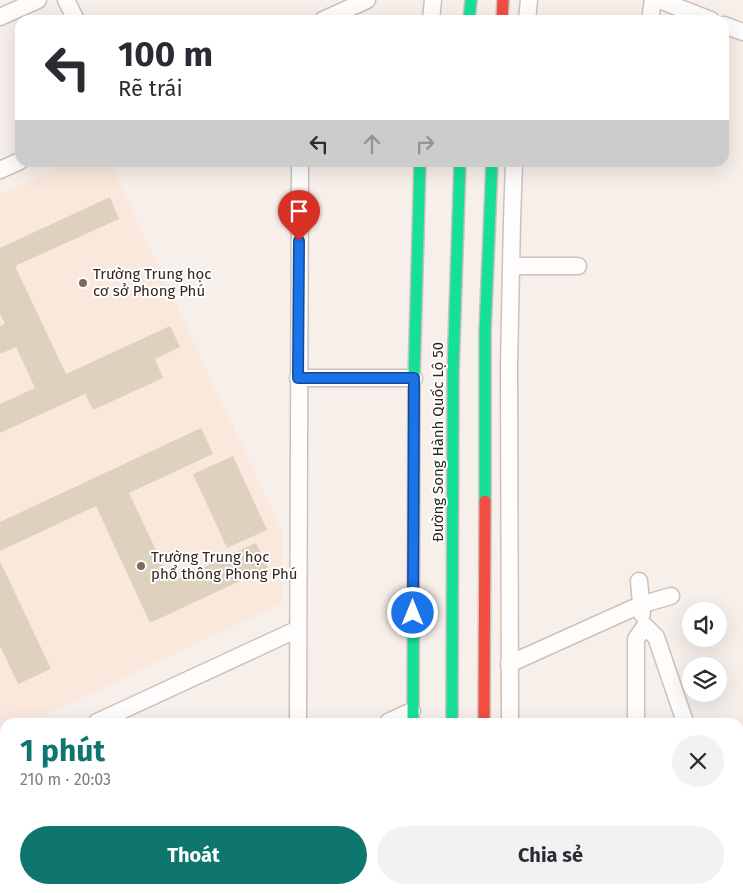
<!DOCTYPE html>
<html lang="vi">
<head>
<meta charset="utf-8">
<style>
	:root { --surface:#fff; --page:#f2f2f3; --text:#2b2b33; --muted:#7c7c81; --accent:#0f766e }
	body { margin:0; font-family:"Fira Sans",sans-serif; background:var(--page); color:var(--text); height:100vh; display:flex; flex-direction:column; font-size:19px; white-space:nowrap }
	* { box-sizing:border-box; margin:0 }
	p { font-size:16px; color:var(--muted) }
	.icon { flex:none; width:28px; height:28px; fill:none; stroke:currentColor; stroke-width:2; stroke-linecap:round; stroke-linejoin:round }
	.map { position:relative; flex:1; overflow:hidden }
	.sheet { position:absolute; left:0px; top:718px; width:744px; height:176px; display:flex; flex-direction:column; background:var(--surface); border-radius:15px 15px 0 0; box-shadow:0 5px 20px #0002 }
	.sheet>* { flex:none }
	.top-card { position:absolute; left:15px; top:15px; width:714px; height:152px; border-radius:15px; box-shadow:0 5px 20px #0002; background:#fff; color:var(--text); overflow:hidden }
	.tools { position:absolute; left:682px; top:602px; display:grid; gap:10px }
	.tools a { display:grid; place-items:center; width:45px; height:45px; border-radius:50%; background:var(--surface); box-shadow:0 5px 20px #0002; font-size:25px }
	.pin { position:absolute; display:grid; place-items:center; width:42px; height:42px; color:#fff; margin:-51px -21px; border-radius:50% 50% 50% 0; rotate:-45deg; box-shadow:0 0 5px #0007 }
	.pin .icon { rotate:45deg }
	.me { position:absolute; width:55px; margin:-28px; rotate:0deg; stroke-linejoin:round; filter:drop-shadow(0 0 4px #0008) }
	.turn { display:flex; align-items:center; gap:18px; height:105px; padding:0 20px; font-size:22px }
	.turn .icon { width:65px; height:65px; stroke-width:2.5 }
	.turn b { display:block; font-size:35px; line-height:42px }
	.lanes { display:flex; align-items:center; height:48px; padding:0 20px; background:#0003; justify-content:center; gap:25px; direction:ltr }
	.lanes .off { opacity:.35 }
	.round { display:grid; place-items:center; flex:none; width:52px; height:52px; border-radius:26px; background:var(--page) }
	.summary { display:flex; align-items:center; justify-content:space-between; height:85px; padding:0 20px }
	h1 { font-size:30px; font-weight:700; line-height:38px; color:var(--accent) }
	.action { display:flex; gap:10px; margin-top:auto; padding:10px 20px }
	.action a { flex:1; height:58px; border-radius:30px; background:var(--accent); color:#fff; font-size:20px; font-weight:700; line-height:58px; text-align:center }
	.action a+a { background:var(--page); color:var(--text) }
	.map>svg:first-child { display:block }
	.built { fill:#fae8dd }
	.building { fill:#ded1be }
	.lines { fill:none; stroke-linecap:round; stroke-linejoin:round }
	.street-casing { stroke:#ccc1bb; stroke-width:19 }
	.fast-casing { stroke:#ccc1bb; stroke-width:14 }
	.jam-casing { stroke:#ccc1bb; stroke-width:14 }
	.street { stroke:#fefdfc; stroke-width:16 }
	.fast { stroke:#16e098; stroke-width:11 }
	.jam { stroke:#f24e42; stroke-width:11 }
	.route-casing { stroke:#114b97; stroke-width:12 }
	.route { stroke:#1a73e8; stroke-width:9 }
	.poi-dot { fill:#786c65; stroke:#fefefe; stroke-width:2 }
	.labels { text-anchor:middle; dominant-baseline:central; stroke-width:4; stroke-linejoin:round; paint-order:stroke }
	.poi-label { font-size:15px; fill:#33261e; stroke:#fefefe; text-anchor:start }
	.street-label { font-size:15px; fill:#33261e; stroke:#fefefe }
</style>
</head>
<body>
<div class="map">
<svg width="743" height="893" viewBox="0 0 743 893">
	<rect width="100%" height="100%" fill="#f7efea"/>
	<!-- built -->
	<path class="built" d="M 69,163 L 110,163 L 281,529 L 282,603 L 31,722 L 5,722 L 5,735 L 0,737 L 0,194 Z"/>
	<!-- building -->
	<path class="building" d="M 110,197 L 119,219 L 15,266 L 66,374 L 170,326 L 180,347 L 155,359 L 163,378 L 93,410 L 85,394 L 0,433 L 0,404 L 35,388 L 16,347 L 0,354 L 0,326 L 5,324 L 0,314 L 0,248 Z
		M 201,428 L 213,454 L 129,493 L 171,582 L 256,543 L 268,568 L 150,623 L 96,506 L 0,551 L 0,522 Z
		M 233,456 L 267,530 L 227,548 L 193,474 Z
		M 0,561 L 51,669 L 18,684 L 0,646 Z"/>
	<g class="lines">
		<defs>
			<path id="street" d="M 66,0 L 76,20
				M 659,0 L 711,20
				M 0,17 L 38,0
				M 323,20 L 367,0
				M 431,20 L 433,0
				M 527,20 L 529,0
				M 650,20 L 653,0
				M 724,25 L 743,32
				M 0,170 L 20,161
				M 511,266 L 578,266
				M 298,378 L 414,378
				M 639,581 L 642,614
				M 509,664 L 640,605 L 671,596
				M 97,722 L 298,629
				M 298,722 L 300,162
				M 388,722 L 412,711
				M 510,722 L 509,365 L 512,220 L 514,162
				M 636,722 L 636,639 L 645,626 L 656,637 L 685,722
				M 0,768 L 5,765
				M 739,885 L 741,893
				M 414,889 L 415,893
				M 512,889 L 512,893
				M 637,889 L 637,893
				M 22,893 L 31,889
				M 295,893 L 295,889"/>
			<path id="fast" d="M 469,20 L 471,0
				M 485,501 L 485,332 L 492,162
				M 413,722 L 414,378 L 420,162
				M 452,722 L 453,372 L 460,162
				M 451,889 L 451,893
				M 484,889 L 484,893"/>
			<path id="jam" d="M 502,20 L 503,0
				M 484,722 L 485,501"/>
		</defs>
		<!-- street casing -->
		<use href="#street" class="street-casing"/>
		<!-- fast casing -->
		<use href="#fast" class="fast-casing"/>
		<!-- jam casing -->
		<use href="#jam" class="jam-casing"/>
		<!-- street -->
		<use href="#street" class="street"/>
		<!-- fast -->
		<use href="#fast" class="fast"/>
		<!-- jam -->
		<use href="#jam" class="jam"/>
	</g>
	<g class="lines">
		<defs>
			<path id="route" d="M 299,241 L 298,378 L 414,378 L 413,613"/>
		</defs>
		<!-- route casing -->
		<use href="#route" class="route-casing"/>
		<!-- route -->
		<use href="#route" class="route"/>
	</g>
	<!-- markers -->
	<g class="poi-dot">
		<circle cx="83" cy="283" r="5"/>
		<circle cx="141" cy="566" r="5"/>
	</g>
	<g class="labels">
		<!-- poi labels -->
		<g class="poi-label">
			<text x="93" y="274">Trường Trung học<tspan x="93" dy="17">cơ sở Phong Phú</tspan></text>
			<text x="151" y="557">Trường Trung học<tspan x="151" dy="17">phổ thông Phong Phú</tspan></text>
		</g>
		<!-- street labels -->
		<g class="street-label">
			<text transform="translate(438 442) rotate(-90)">Đường Song Hành Quốc Lộ 50</text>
		</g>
	</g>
</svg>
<div class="tools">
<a><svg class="icon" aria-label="sound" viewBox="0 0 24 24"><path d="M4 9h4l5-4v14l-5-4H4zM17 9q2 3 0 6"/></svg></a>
<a><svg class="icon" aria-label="layers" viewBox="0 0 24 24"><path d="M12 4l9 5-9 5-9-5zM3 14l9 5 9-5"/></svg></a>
</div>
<div class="pin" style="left:299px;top:241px;background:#d93025"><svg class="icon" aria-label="arrive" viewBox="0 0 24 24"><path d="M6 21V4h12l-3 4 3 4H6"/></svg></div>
<svg class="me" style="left:413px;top:613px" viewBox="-20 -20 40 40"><circle r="17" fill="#1a73e8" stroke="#fff" stroke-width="3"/><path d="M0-11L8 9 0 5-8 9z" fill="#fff"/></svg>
<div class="top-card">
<div class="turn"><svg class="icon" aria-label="left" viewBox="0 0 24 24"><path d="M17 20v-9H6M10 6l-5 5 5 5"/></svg><div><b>100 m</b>Rẽ trái</div></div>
<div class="lanes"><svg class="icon" aria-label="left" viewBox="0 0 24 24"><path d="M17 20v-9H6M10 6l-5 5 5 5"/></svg><svg class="icon off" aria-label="ahead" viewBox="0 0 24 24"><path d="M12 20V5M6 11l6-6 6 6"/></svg><svg class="icon off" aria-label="right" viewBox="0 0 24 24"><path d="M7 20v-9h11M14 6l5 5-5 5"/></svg></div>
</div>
<section class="sheet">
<div class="summary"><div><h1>1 phút</h1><p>210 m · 20:03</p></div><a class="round"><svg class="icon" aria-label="close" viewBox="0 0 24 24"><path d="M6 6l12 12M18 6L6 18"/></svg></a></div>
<div class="action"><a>Thoát</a><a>Chia sẻ</a></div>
</section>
</div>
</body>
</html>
